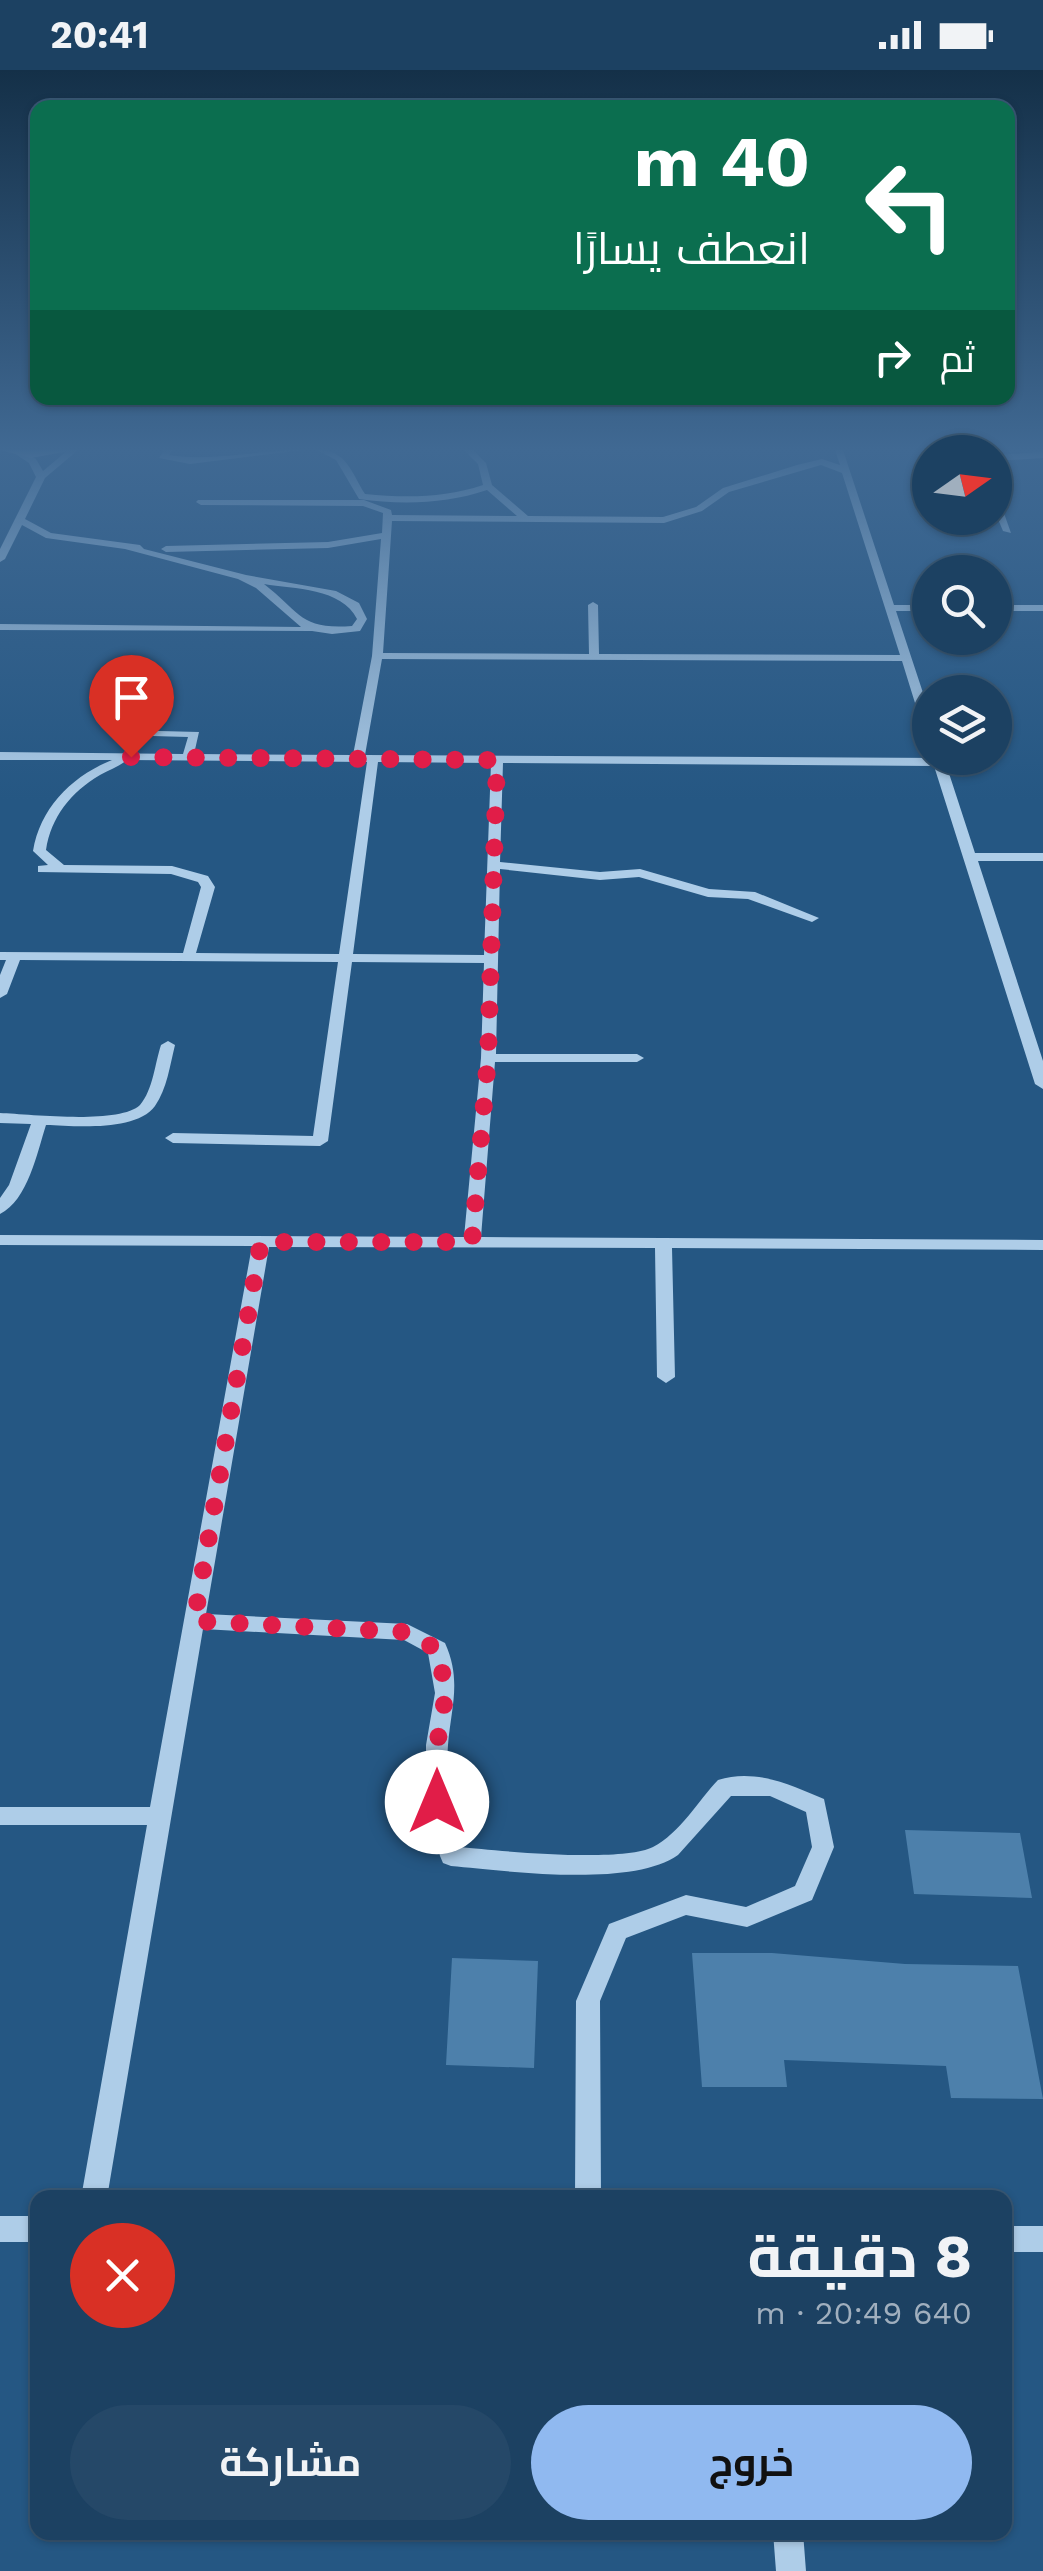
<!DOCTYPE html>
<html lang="ar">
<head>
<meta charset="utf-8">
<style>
	:root { --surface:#1c4162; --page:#254868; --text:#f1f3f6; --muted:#a0afbe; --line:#3a5a77; --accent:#90b9f0 }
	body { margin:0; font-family:"Work Sans",Cairo,sans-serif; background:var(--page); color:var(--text); direction:rtl; height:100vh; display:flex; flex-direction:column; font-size:38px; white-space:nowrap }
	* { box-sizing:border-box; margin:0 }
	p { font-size:32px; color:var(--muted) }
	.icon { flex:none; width:55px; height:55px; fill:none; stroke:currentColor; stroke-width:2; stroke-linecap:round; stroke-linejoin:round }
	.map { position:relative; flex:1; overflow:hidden; direction:ltr }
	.side { position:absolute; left:30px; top:2120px; width:982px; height:350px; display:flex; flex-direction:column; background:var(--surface); border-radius:20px; box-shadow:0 2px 8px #0004,0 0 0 2px var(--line); direction:rtl }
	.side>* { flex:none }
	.banner { position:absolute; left:30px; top:30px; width:985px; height:305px; border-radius:20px; box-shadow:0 2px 8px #0004,0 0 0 2px var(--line); direction:rtl; background:#0b6e4f; color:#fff; overflow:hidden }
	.needle { width:65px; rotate:76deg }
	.controls { position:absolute; left:912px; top:365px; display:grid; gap:20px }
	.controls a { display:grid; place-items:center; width:100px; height:100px; border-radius:50%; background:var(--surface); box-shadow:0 2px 8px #0004,0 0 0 2px var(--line); font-size:50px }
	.pin { position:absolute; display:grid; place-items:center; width:85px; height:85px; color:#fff; margin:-102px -42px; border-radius:50% 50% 50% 0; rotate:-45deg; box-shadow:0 0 10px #0007 }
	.pin .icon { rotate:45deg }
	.me { position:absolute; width:110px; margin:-55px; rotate:0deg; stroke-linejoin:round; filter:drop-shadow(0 0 8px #0008) }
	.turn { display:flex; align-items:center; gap:35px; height:210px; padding:0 40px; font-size:45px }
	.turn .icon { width:130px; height:130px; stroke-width:2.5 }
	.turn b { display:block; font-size:70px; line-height:85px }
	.then { display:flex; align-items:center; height:95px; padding:0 40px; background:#0003; gap:20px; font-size:38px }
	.round { display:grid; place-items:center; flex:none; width:105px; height:105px; border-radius:52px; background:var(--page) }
	.head { display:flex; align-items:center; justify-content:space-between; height:170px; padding:0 40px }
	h1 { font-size:60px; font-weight:700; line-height:75px }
	.cta { display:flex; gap:20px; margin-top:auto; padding:20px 40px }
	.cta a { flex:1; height:115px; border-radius:60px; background:var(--accent); color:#111; font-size:40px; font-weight:700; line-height:115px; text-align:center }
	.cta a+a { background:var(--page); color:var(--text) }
	.status { display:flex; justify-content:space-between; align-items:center; height:70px; padding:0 50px; background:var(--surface); direction:ltr }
	.status svg { height:28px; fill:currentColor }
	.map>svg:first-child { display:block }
	.building { fill:#4d80ab }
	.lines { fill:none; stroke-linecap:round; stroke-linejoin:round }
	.minor { fill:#aecde8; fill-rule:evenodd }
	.major { fill:#f0f6fe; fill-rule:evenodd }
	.route { stroke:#e11d48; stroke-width:18; stroke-dasharray:0 32.4 }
</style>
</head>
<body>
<div class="status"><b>20:41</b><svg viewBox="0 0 49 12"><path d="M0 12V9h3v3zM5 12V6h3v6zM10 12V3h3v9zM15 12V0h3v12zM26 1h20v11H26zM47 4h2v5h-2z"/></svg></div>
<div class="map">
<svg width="1043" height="2501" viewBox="0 0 1043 2501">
	<rect width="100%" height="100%" fill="#255783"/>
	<!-- building -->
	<path class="building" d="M 905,1760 L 1020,1763 L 1032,1828 L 914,1824 Z
		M 692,1883 L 772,1883 L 905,1894 L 1018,1896 L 1043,2029 L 951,2028 L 946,1996 L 784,1990 L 787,2017 L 702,2017 Z
		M 452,1888 L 538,1891 L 534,1998 L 446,1995 Z"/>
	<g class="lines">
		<!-- minor -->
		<path class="minor" d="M 68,380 L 78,380 L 45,408 L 25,449 L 51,463 L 140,475 L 144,479 L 246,505 L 336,521 L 359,533 L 367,549 L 360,561 L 332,564 L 312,561 L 0,560 L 0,554 L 301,557 L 256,518 L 238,509 L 125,479 L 46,468 L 22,455 L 5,489 L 0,492 L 0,479 L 36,407 L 29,393 L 14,383 L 21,381 L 36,389 L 43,401 ZM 264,514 C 294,519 342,518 357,549 L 352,556 C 300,560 300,542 264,514 Z
			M 164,380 L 173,380 L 169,385 C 212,392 259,380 303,380 L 190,394 L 159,388 Z
			M 317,380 C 347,380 351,402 365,424 C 406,428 444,428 483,415 L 478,394 L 464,380 L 473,380 L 486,393 L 492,415 L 528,446 L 663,447 L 696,437 L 723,418 L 797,395 L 822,389 L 840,395 L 835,380 L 843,380 L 894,535 L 930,535 L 930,541 L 896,541 L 930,644 L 930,665 L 924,662 L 902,591 L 382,589 L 365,685 L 944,688 L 975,783 L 1043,783 L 1043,791 L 978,791 L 1043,991 L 1043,1019 L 1035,1014 L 934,696 L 503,693 L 500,792 L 600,802 L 640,799 L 709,819 L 755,822 L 819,848 L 812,852 L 748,829 L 708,827 L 639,807 L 600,810 L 500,799 L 496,984 L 637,984 L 644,988 L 637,992 L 495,992 L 481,1167 L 1043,1170 L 1043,1180 L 672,1178 L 675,1307 L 666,1313 L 657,1307 L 655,1178 L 269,1177 L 206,1544 L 407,1554 L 445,1573 C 462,1610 451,1638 448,1675 C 445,1711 451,1743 460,1777 C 499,1781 622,1793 653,1777 C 680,1763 698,1731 718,1710 C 755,1698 791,1715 824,1729 L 834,1777 L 812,1830 L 747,1857 L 686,1845 L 626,1868 L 600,1931 L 601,2128 L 575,2128 L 576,1931 L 609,1854 L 686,1825 L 746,1837 L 795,1816 L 812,1777 L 806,1742 L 770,1726 L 731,1726 L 678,1785 C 632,1818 507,1801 451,1796 L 443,1793 L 440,1786 L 426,1731 L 426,1675 L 435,1623 L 428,1583 L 404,1570 L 203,1559 L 107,2128 L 81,2128 L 147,1755 L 0,1755 L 0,1737 L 150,1737 L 252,1176 L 0,1175 L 0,1165 L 464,1167 L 481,988 L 484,893 L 352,892 L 328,1071 L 320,1076 L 173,1073 L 165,1068 L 173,1063 L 313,1066 L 338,892 L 20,890 L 7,924 L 0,928 L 0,905 L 6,890 L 0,890 L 0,882 L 183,883 L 201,817 L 198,812 L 171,804 L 38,802 L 38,796 L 48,795 L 33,781 C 40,738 72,706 112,690 L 0,690 L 0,682 L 183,684 L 188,667 L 116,665 L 116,661 L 120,660 L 199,662 L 194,684 L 353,685 L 372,586 L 381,469 L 328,478 L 166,482 L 161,479 L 166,476 L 328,472 L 382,463 L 383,443 L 363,436 L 201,435 L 196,432 L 198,430 L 364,430 L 391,440 L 392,445 L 517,446 L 487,420 C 446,434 401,435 359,429 L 336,390 ZM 821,395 L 842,403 L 900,585 L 599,584 L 598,535 L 593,532 L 588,535 L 589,584 L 383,583 L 392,451 L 664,453 L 702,441 L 729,422 ZM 127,690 L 367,692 L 339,884 L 196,883 L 215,817 L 208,806 L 172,796 L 64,795 L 46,780 C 51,747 71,722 100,705 C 109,700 120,696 127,690 ZM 378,692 L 491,693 L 484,885 L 353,884 Z
			M 968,380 L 976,380 L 977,382 L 969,382 Z
			M 1043,382 L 1043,388 L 995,391 L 995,385 Z
			M 995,429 L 1000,432 L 1011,463 L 1003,461 L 995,442 Z
			M 995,535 L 1043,535 L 1043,541 L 995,541 Z
			M 168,971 L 175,975 C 170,995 167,1019 155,1036 C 136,1062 75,1056 46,1055 C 37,1083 28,1130 0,1144 L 0,1128 L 9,1115 L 31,1054 L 0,1053 L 0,1043 C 29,1044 119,1055 140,1035 C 153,1020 155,993 161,975 Z
			M 0,2146 L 38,2146 L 38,2172 L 0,2172 Z
			M 1005,2156 L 1043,2156 L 1043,2182 L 1005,2182 Z
			M 773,2462 L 803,2462 L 806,2501 L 776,2501 Z"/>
		<!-- major -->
		<path class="major" d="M 0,380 L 75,380 L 31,388 Z"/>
	</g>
	<!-- sky -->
	<linearGradient id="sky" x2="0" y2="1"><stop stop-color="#143048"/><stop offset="0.52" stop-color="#406993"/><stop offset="1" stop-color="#406993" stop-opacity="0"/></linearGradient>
	<rect width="1043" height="730" fill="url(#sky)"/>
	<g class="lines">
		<!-- route -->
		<path class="route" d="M 131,687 L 497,690 L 488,988 L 472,1172 L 261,1172 L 194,1551 L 407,1562 L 438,1580 L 446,1623 L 437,1675 L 437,1732"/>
	</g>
</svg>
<div class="controls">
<a><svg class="needle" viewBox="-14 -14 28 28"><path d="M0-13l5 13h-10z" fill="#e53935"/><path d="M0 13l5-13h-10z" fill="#a0afbe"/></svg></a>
<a><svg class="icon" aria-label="search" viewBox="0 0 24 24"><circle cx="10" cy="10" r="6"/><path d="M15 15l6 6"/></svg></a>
<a><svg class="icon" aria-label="layers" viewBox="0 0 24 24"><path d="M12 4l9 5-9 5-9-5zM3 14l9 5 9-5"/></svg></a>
</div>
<div class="pin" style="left:131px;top:687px;background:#d93025"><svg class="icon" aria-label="arrive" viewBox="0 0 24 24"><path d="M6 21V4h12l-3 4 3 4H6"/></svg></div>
<svg class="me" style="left:437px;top:1732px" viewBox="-20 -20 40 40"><circle r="19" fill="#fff"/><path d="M0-13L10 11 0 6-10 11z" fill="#e11d48"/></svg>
<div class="banner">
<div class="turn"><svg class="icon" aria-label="left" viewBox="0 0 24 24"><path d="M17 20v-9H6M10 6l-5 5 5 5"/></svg><div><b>40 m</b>انعطف يسارًا</div></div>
<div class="then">ثم<svg class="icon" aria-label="right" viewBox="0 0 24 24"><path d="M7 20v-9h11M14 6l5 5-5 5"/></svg></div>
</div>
<section class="side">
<div class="head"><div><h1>8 دقيقة</h1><p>640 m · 20:49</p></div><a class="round" style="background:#d93025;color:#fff"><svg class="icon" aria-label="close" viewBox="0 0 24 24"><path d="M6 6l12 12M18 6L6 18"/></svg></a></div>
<div class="cta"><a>خروج</a><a>مشاركة</a></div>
</section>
</div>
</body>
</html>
